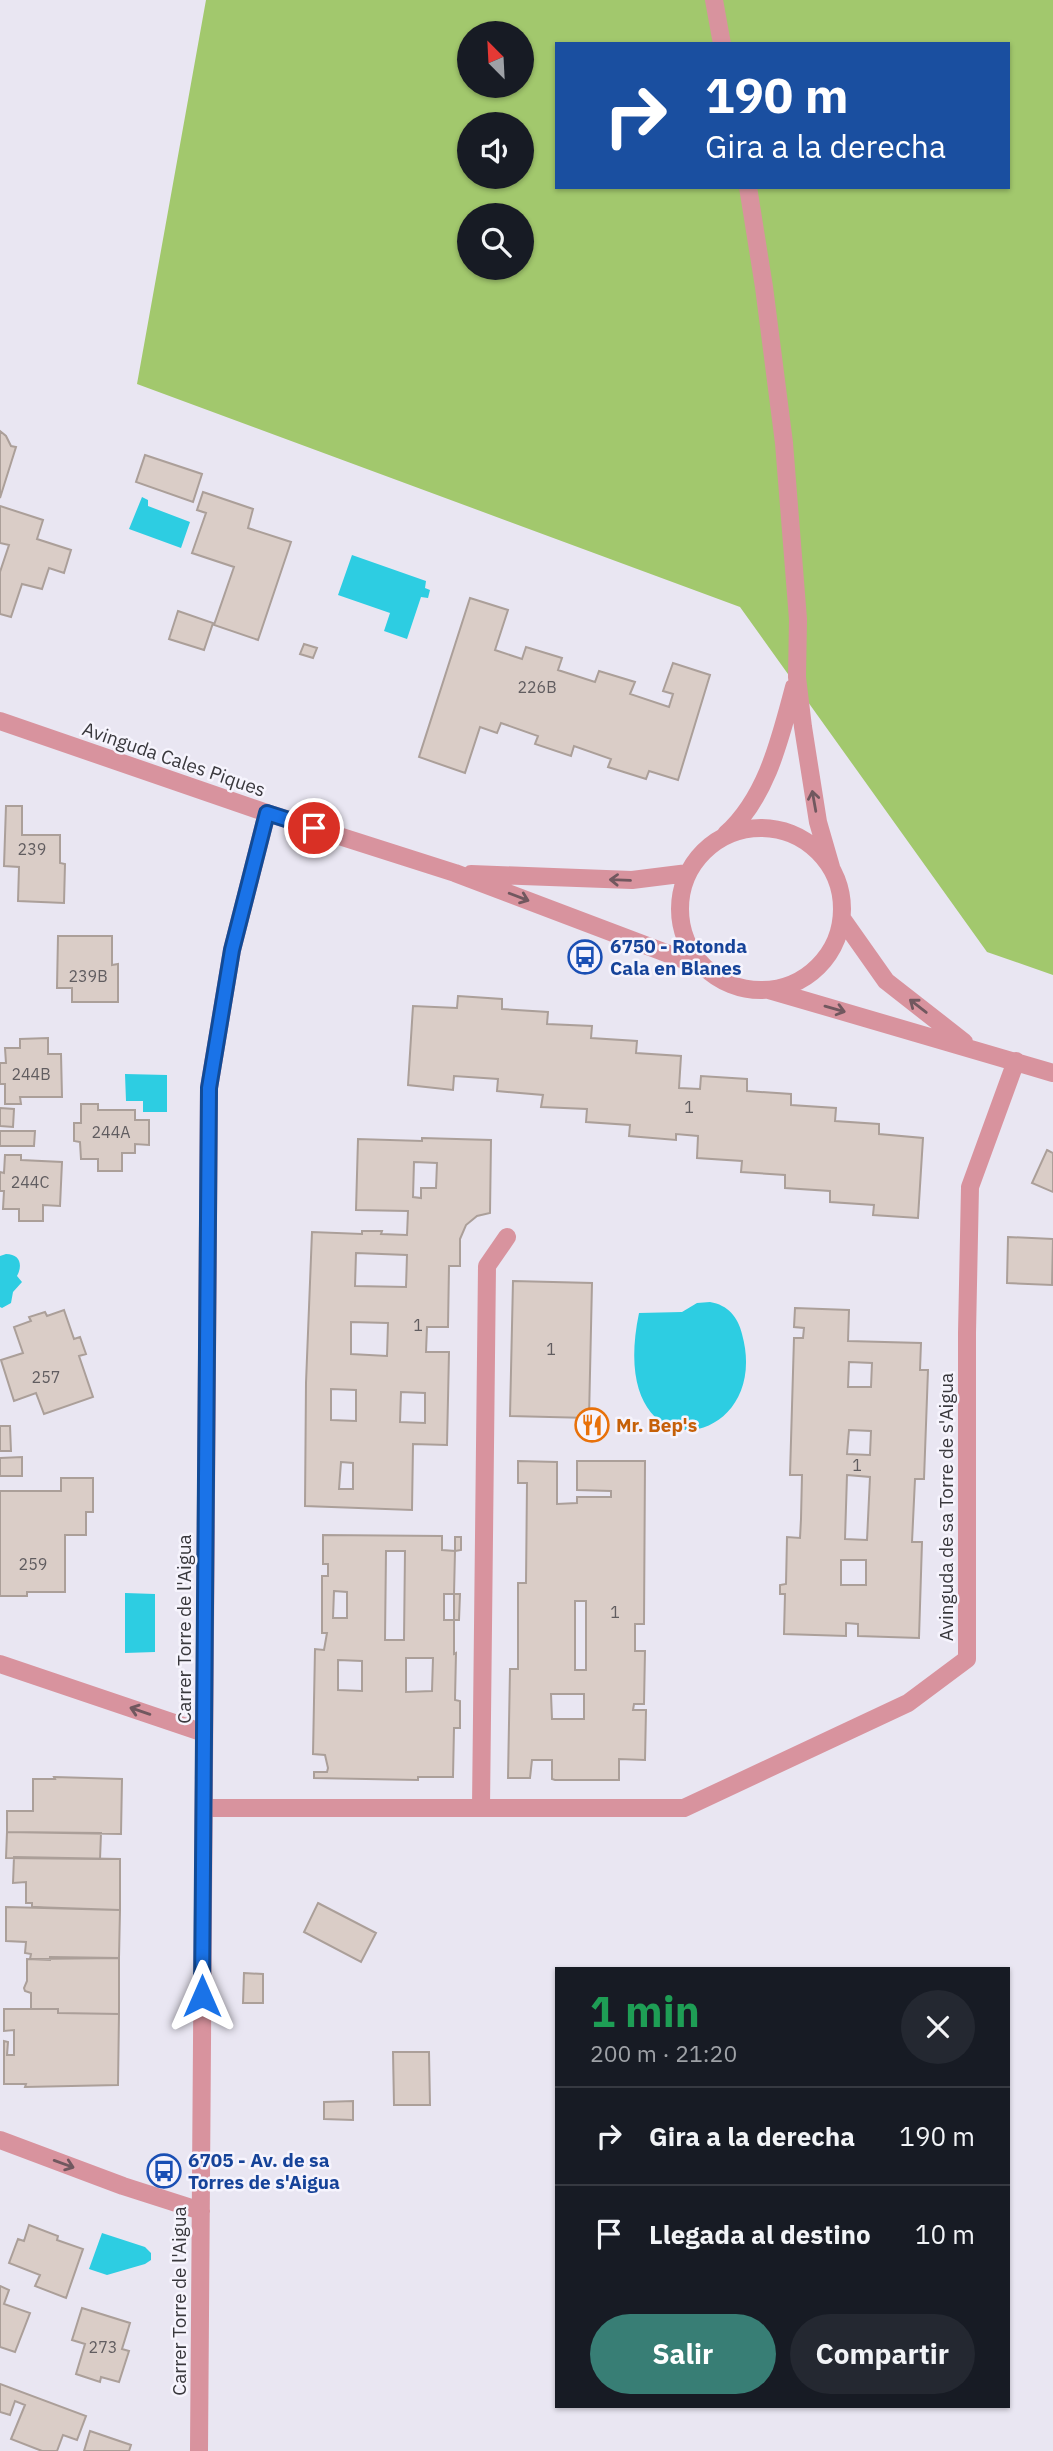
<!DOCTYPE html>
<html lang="es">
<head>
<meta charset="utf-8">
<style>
	:root { --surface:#171b24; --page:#242831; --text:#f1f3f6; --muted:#9ea1a6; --line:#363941; --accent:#387e75 }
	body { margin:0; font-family:"IBM Plex Sans",sans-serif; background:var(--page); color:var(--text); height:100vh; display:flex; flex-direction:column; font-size:26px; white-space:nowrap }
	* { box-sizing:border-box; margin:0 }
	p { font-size:23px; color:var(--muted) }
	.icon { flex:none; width:38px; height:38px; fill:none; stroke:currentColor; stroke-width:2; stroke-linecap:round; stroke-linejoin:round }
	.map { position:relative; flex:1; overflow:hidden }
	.sheet { position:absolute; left:555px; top:1967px; width:455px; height:441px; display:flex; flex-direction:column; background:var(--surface); border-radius:0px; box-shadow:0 2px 5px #0004 }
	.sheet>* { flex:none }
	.top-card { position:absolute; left:555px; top:42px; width:455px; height:147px; border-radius:0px; box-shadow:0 2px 5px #0004; background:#1a4fa0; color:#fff; overflow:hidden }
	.needle { width:46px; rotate:336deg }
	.buttons { position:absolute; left:457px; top:21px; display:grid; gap:14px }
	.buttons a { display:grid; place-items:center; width:77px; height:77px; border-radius:50%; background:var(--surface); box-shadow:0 2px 5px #0004; font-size:35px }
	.pin { position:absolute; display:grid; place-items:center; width:60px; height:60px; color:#fff; margin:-30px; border:4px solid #fff; border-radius:50%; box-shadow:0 2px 7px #0007 }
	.me { position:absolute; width:77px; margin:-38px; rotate:0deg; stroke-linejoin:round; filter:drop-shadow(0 0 5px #0008) }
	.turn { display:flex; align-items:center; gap:24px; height:147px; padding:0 35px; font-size:32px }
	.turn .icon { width:91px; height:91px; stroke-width:2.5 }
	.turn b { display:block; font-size:49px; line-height:60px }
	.round { display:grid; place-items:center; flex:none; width:74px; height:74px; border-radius:37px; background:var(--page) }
	.overview { display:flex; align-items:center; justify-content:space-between; height:119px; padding:0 35px }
	h1 { font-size:42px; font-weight:700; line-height:52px; color:#1e9e55 }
	.cta { display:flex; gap:14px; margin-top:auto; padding:14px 35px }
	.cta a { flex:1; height:80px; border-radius:42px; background:var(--accent); color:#fff; font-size:28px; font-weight:700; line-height:80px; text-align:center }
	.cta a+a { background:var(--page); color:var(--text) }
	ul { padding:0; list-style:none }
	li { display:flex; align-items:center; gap:21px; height:98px; padding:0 35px; border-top:2px solid var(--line) }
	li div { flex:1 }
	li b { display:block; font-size:26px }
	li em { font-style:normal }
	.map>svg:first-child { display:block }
	.forest { fill:#a2c86d; fill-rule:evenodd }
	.water { fill:#2dcde2 }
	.building { fill:#dacdc7; stroke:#ab9f99; stroke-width:2; fill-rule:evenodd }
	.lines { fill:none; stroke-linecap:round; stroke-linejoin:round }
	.minor { stroke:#d8939e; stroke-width:18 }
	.oneway { stroke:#71585f }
	.route-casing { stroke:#114b97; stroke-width:18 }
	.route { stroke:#1a73e8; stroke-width:12 }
	.labels { text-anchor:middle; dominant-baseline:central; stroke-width:5; stroke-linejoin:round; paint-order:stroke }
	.number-label { font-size:16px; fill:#615d60 }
	.street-label { font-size:19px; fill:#39383d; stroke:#f6f4fd }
	.transit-label { font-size:19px; font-weight:bold; fill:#164399; stroke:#f6f4fd; text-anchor:start }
	.food-label { font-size:19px; font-weight:bold; fill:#c56008; stroke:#f6f4fd; text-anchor:start }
</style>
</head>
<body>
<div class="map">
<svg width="1053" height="2451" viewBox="0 0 1053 2451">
	<rect width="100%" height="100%" fill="#e9e6f2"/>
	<!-- forest -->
	<path class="forest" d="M 206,0 L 1053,0 L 1053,975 L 987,952 L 740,607 L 137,384 ZM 469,33 L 522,33 L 522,86 L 469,86 ZM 556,44 L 1008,44 L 1008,187 L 556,187 ZM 469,124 L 522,124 L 522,177 L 469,177 ZM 469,215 L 522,215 L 522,268 L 469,268 Z"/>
	<!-- water -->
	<path class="water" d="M 142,497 L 148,500 L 148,506 L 190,522 L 181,548 L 129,529 Z
		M 352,555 L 426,581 L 425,588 L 430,590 L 428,598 L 421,597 L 407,639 L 384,631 L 390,613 L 338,595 Z
		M 125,1074 L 167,1075 L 167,1112 L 143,1112 L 143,1101 L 126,1101 Z
		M 6,1254 C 20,1254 23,1265 17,1276 L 22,1282 L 13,1292 L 11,1303 L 2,1308 L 0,1307 L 0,1256 Z
		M 710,1302 C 728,1305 738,1317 742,1334 C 774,1450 604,1481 639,1313 L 682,1312 L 697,1303 Z
		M 125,1593 L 155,1594 L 155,1652 L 125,1653 Z
		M 102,2233 L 145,2247 L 151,2253 L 151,2260 L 145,2264 L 107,2275 L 89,2269 Z"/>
	<!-- building -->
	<path class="building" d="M 0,431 L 6,436 L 11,446 L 16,447 L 0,498 Z
		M 145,455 L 202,474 L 193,502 L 136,482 Z
		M 203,492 L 253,509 L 248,528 L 291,542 L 258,640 L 214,625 L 234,567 L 192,553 L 206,513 L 197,510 Z
		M 0,506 L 43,520 L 37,539 L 71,550 L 64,573 L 49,568 L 42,589 L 22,584 L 11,617 L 0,614 L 0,572 L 9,545 L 0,543 Z
		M 470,598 L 508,610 L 495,650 L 522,659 L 526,647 L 562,658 L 558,670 L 595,682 L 599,671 L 635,682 L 630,694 L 669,707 L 673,694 L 663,691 L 673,663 L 710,675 L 678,780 L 649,771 L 646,779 L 608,767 L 611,759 L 574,746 L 571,756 L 535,744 L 538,736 L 501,723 L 497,733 L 480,727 L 465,773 L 419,757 Z
		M 178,611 L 213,623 L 204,650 L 169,639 Z
		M 304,644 L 317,648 L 313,658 L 300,654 Z
		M 6,806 L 22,806 L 22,835 L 60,835 L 60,863 L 65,864 L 64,903 L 18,901 L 19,867 L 4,866 Z
		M 58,936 L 112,936 L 112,965 L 118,964 L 118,1002 L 72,1002 L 72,988 L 57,988 Z
		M 458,996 L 502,999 L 502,1009 L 548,1012 L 547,1024 L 592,1026 L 591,1038 L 637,1041 L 636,1053 L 681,1056 L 679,1088 L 700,1089 L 701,1076 L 747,1079 L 747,1091 L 791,1094 L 791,1105 L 836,1108 L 835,1121 L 879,1124 L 879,1134 L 923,1138 L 918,1218 L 873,1215 L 874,1205 L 830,1202 L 830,1191 L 785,1188 L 785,1175 L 741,1172 L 742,1161 L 697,1158 L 698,1136 L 676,1134 L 676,1140 L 629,1136 L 630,1125 L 586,1122 L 587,1109 L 541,1107 L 543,1095 L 497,1091 L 498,1079 L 454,1076 L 453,1090 L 408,1085 L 413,1006 L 457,1008 Z
		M 48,1038 L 48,1054 L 61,1054 L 62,1097 L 20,1097 L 21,1104 L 5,1104 L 5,1084 L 0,1084 L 0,1063 L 6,1063 L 5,1048 L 20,1048 L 20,1039 Z
		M 81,1104 L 98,1104 L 98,1110 L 135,1110 L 135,1120 L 149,1120 L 149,1145 L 135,1144 L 135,1153 L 122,1153 L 122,1171 L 98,1171 L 98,1159 L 81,1159 L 80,1142 L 74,1141 L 74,1123 L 81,1123 Z
		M 0,1108 L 14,1109 L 13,1127 L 0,1126 Z
		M 0,1131 L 35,1131 L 34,1146 L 0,1146 Z
		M 422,1138 L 491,1140 L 490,1213 L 477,1216 L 466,1225 L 460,1239 L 460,1266 L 449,1266 L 448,1327 L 427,1327 L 426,1352 L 449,1352 L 447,1445 L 413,1444 L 412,1510 L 305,1506 L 306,1383 L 312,1232 L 362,1234 L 362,1231 L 382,1231 L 381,1234 L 407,1235 L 408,1211 L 356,1210 L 358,1139 L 422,1141 ZM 414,1162 L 437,1163 L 436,1188 L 421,1188 L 421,1198 L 413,1197 ZM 356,1253 L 407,1255 L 406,1287 L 355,1286 ZM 351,1322 L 388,1323 L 387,1356 L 351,1354 ZM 331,1389 L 356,1390 L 356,1421 L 331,1420 ZM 401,1392 L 425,1393 L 425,1423 L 400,1422 ZM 341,1462 L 353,1463 L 353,1489 L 339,1489 Z
		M 1047,1150 L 1053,1153 L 1053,1192 L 1032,1183 Z
		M 5,1155 L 21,1155 L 21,1160 L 62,1162 L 60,1206 L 43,1205 L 43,1221 L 19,1221 L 19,1209 L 3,1209 L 4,1191 L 0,1191 L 0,1172 L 4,1173 Z
		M 1008,1237 L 1053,1239 L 1052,1285 L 1007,1283 Z
		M 513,1281 L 592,1283 L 589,1418 L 510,1416 Z
		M 795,1308 L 849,1310 L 848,1341 L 921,1343 L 920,1370 L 928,1370 L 924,1479 L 915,1479 L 912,1542 L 922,1542 L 919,1638 L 858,1636 L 858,1624 L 846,1623 L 846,1636 L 784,1634 L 785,1594 L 780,1594 L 780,1585 L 786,1584 L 787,1537 L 800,1538 L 801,1519 L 802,1475 L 790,1475 L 794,1338 L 803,1338 L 804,1328 L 794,1327 ZM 849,1362 L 872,1363 L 871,1387 L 848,1387 ZM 849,1430 L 871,1431 L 870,1455 L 847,1454 ZM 847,1475 L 870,1477 L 867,1540 L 845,1539 ZM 841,1560 L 866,1560 L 866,1585 L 841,1585 Z
		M 64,1310 L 74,1339 L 80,1337 L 86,1354 L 79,1356 L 93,1397 L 44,1414 L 36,1393 L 14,1401 L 1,1360 L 23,1353 L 14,1327 L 31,1321 L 29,1317 L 45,1312 L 47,1316 Z
		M 0,1426 L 10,1426 L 11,1451 L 0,1451 Z
		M 22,1457 L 22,1476 L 0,1476 L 0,1458 Z
		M 518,1461 L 557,1462 L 557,1504 L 577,1503 L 577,1497 L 611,1497 L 611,1491 L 577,1490 L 577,1461 L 645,1461 L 644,1624 L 635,1624 L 635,1651 L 645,1651 L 644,1704 L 634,1704 L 633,1710 L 646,1710 L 645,1760 L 619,1759 L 619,1780 L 555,1780 L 552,1779 L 552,1760 L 532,1760 L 530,1778 L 508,1778 L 510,1669 L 518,1669 L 518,1583 L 526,1583 L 527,1483 L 518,1483 ZM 575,1601 L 586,1601 L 586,1670 L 575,1670 ZM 551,1694 L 584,1694 L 584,1719 L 552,1719 Z
		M 61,1478 L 93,1478 L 93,1512 L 86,1512 L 86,1535 L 65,1535 L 65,1592 L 27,1592 L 27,1596 L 0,1596 L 0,1491 L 61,1491 Z
		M 323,1535 L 442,1536 L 442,1550 L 455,1551 L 454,1594 L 444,1594 L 444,1620 L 454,1620 L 454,1654 L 456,1653 L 455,1700 L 460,1701 L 460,1728 L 454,1728 L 453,1777 L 418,1777 L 418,1780 L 314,1778 L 314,1772 L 327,1772 L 328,1768 L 325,1755 L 313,1754 L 315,1649 L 324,1650 L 327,1633 L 322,1633 L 322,1576 L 328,1576 L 328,1564 L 323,1564 ZM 386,1551 L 405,1551 L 404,1640 L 385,1640 ZM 334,1591 L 347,1592 L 347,1618 L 333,1618 ZM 406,1658 L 433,1658 L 432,1691 L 406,1692 ZM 338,1660 L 362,1661 L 362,1691 L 338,1690 Z
		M 455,1537 L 461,1537 L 461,1550 L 455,1551 Z
		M 454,1594 L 460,1594 L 459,1620 L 454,1620 Z
		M 54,1777 L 122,1779 L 121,1834 L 7,1832 L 7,1811 L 33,1811 L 33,1779 L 55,1779 Z
		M 7,1832 L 101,1833 L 100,1859 L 6,1858 Z
		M 14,1857 L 120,1859 L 120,1910 L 32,1907 L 32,1903 L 26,1903 L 26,1882 L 13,1883 Z
		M 318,1903 L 376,1933 L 361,1962 L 304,1932 Z
		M 6,1907 L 120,1910 L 119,1958 L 30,1959 L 31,1954 L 25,1953 L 26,1942 L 6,1941 Z
		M 50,1957 L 119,1958 L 119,2014 L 58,2013 L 58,2009 L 31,2009 L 31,1993 L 25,1991 L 24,1988 L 27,1981 L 27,1959 L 50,1960 Z
		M 244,1973 L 263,1974 L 263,2003 L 243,2003 Z
		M 4,2009 L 58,2009 L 58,2013 L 119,2014 L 118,2085 L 25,2087 L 26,2084 L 4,2084 L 4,2041 L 8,2042 L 7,2055 L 14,2055 L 14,2030 L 4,2031 Z
		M 393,2052 L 429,2052 L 430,2105 L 394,2105 Z
		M 353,2101 L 353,2120 L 324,2119 L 324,2102 Z
		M 29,2225 L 58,2236 L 57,2240 L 83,2249 L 66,2298 L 35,2286 L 40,2275 L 9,2263 L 18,2239 L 24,2241 Z
		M 0,2286 L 9,2290 L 4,2304 L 30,2313 L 15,2352 L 0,2347 Z
		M 82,2308 L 130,2323 L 122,2349 L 129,2351 L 119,2382 L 101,2377 L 100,2382 L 76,2374 L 85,2344 L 72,2340 Z
		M 0,2384 L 86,2416 L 77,2440 L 63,2435 L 57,2451 L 42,2451 L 11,2439 L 25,2405 L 15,2401 L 10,2415 L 0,2412 Z
		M 90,2431 L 131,2445 L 129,2451 L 84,2451 Z"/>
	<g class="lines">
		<!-- minor -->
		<path class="minor" d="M 714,0 L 722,44
			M 748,187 L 764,287 L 784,443 L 798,619 L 797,677 L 803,727 L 818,822 L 831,867
			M 0,721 L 267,813 L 455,873 L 703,967
			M680 909a81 81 0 1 1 162 0a81 81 0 1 1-162 0Z
			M 726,834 C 767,797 780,739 794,687
			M 471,874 L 632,880 L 688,873
			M 843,920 L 886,981 L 964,1042
			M 769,990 L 1053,1073
			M 0,1664 L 204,1733
			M 481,1807 L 487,1266 L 507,1237
			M 204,1808 L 684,1808 L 908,1703 L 967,1659 L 967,1333 L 970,1187 L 1016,1061
			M 0,2140 L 123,2186 L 201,2211
			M 199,2451 L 209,1088 L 232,950 L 267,813"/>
	</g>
	<!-- one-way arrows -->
	<defs><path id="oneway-shaft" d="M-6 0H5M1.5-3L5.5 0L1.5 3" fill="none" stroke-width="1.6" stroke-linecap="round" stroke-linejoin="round" transform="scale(1.75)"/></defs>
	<g class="oneway">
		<use href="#oneway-shaft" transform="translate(814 801) rotate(-100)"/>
		<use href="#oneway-shaft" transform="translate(620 880) rotate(-178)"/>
		<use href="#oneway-shaft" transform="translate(519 897) rotate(21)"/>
		<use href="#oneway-shaft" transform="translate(918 1006) rotate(-142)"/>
		<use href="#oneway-shaft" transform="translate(835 1009) rotate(16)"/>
		<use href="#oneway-shaft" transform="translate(140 1711) rotate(-161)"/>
		<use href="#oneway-shaft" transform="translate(64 2164) rotate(20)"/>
	</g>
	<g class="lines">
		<defs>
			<path id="route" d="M 202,1996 L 209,1088 L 232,950 L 267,813 L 314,828"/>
		</defs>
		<!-- route casing -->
		<use href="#route" class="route-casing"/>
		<!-- route -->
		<use href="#route" class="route"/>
	</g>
	<!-- icons -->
	<defs>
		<symbol id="bus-ring" viewBox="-11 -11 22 22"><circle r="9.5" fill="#f6f4fd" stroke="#1a4fb4" stroke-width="1.5"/><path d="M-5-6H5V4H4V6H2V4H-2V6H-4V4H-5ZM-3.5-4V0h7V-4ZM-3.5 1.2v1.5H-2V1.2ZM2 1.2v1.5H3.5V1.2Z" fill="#1a4fb4"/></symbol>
		<symbol id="restaurant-ring" viewBox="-11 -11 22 22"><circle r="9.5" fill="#f6f4fd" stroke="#e8710a" stroke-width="1.5"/><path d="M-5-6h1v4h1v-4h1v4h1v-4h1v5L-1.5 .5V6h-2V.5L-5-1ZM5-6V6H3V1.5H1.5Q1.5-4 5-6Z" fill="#e8710a"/></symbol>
	</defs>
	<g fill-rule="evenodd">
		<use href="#bus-ring" x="566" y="938" width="38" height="38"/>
		<use href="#restaurant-ring" x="573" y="1406" width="38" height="38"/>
		<use href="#bus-ring" x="145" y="2152" width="38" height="38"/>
	</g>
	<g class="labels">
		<!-- number labels -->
		<g class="number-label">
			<text x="537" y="687">226B</text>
			<text x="32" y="849">239</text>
			<text x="88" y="976">239B</text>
			<text x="31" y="1074">244B</text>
			<text x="689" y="1107">1</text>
			<text x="111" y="1132">244A</text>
			<text x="30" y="1182">244C</text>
			<text x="418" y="1325">1</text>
			<text x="551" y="1349">1</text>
			<text x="46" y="1377">257</text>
			<text x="857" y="1465">1</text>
			<text x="33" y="1564">259</text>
			<text x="615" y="1612">1</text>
			<text x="103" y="2347">273</text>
		</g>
		<!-- street labels -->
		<g class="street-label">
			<text transform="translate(174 759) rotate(19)">Avinguda Cales Piques</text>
			<text transform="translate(946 1507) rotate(-90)">Avinguda de sa Torre de s'Aigua</text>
			<text transform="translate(184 1629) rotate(-90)">Carrer Torre de l'Aigua</text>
			<text transform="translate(179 2301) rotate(-90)">Carrer Torre de l'Aigua</text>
		</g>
		<!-- transit labels -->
		<g class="transit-label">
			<text x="610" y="946">6750 - Rotonda<tspan x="610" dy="22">Cala en Blanes</tspan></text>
			<text x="188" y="2160">6705 - Av. de sa<tspan x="188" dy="22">Torres de s'Aigua</tspan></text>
		</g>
		<!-- food labels -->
		<g class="food-label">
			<text x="616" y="1425">Mr. Bep's</text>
		</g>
	</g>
</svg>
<div class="buttons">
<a><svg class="needle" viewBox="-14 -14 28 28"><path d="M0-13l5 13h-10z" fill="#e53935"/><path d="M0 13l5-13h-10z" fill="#9ea1a6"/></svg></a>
<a><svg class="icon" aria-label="sound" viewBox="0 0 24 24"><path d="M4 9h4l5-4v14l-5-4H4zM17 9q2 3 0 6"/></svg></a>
<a><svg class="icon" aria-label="search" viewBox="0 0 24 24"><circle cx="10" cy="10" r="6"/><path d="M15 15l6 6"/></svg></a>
</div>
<div class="pin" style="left:314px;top:828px;background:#d93025"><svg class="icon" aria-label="arrive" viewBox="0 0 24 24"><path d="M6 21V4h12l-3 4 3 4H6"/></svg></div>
<svg class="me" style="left:202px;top:1996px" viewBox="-20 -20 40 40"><path d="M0-17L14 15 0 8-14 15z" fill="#1a73e8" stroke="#fff" stroke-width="4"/></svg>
<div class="top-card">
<div class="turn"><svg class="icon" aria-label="right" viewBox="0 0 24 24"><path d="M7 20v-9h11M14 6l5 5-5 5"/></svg><div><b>190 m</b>Gira a la derecha</div></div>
</div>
<section class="sheet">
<div class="overview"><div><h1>1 min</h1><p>200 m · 21:20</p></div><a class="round"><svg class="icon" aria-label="close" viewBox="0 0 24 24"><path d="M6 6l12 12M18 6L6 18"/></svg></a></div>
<ul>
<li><svg class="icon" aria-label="right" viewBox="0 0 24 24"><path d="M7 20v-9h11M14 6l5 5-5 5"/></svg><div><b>Gira a la derecha</b></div><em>190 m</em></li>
<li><svg class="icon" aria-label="arrive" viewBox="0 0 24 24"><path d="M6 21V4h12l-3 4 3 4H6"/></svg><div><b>Llegada al destino</b></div><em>10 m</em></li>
</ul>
<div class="cta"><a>Salir</a><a>Compartir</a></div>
</section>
</div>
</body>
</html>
